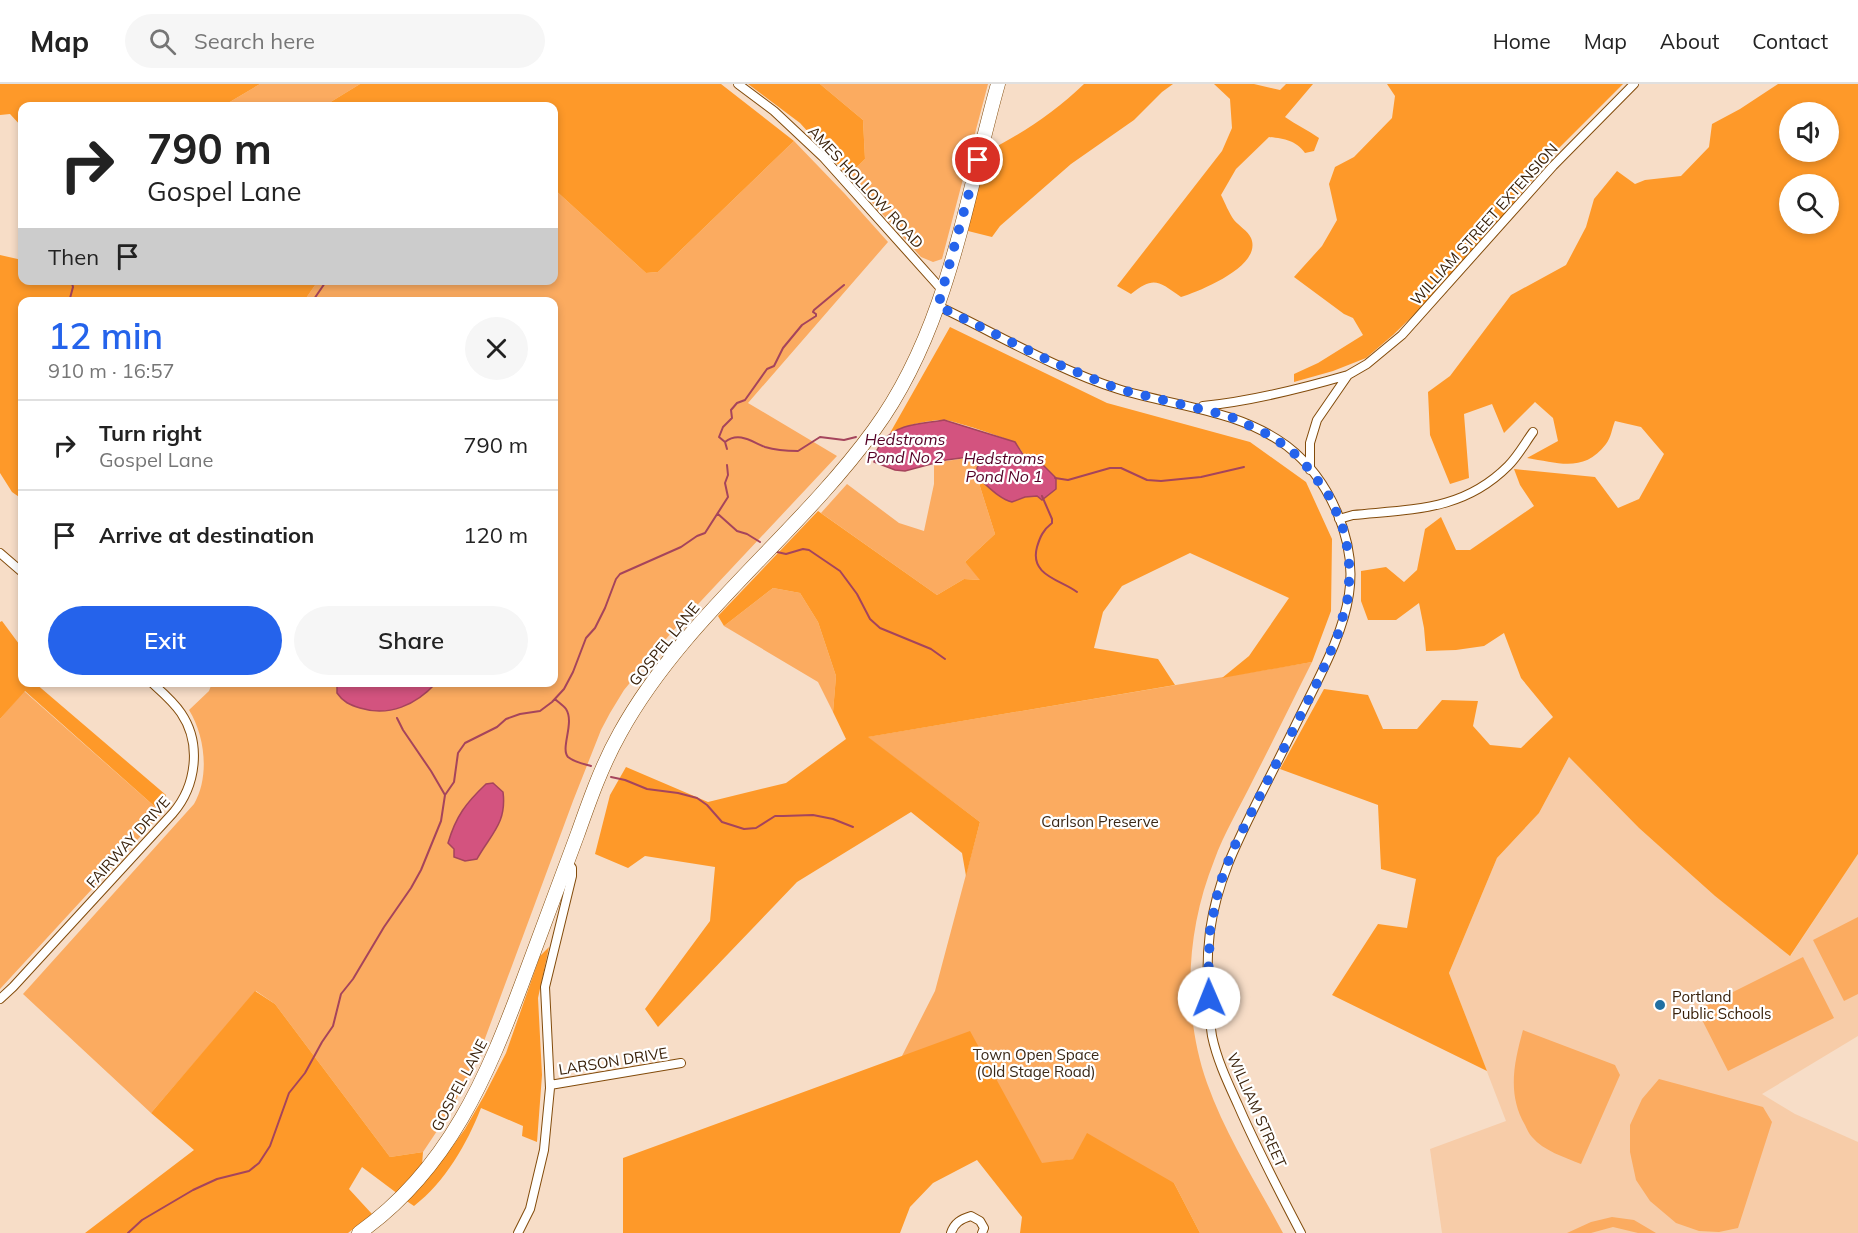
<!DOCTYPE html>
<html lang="en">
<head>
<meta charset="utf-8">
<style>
	:root { --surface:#fff; --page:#f6f6f6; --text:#222; --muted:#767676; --line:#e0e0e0; --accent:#2563eb }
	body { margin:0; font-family:Mulish,sans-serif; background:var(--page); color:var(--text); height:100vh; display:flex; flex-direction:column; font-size:22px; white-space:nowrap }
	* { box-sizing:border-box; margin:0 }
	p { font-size:20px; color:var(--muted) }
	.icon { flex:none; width:33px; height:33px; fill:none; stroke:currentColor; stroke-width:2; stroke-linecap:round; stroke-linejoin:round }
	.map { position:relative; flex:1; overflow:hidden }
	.details { position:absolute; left:18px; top:213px; width:540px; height:390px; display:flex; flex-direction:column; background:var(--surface); border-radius:12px; box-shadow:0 3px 9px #0003 }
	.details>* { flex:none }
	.guide { position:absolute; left:18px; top:18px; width:540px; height:183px; border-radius:12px; box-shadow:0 3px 9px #0003; background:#fff; color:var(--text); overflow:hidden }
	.controls { position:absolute; left:1779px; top:18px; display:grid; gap:12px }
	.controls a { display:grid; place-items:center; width:60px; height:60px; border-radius:50%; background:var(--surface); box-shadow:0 3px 9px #0003; font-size:30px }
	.pin { position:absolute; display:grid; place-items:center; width:51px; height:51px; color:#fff; margin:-26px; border:3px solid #fff; border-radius:50%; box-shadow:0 2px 6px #0007 }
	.me { position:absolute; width:66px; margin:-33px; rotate:359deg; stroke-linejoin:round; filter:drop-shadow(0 0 4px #0008) }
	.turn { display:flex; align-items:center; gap:21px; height:126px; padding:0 30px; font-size:27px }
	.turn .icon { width:78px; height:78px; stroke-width:2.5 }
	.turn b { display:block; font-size:42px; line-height:51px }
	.then { display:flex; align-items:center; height:57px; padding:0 30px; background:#0003; gap:12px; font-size:22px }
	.round { display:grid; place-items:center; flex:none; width:63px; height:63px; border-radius:32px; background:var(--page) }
	.overview { display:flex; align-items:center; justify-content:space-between; height:102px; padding:0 30px }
	h1 { font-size:36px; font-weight:600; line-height:45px; color:var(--accent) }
	.action { display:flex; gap:12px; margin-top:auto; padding:12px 30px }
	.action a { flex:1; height:69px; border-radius:36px; background:var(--accent); color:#fff; font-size:24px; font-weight:600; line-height:69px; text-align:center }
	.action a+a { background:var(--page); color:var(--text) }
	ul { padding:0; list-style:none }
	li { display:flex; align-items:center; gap:18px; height:90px; padding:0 30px; border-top:2px solid var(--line) }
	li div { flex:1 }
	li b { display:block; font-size:22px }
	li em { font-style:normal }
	header { display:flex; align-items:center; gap:36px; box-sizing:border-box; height:84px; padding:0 30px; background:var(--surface); border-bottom:2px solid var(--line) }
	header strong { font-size:28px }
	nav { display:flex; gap:33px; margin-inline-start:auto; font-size:21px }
	.search { width:420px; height:54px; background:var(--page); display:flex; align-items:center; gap:15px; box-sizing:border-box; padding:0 21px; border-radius:33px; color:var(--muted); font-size:22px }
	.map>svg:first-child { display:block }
	.built { fill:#f7cca8 }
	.green { fill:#fbab60 }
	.forest { fill:#fe9929; fill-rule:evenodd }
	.water { fill:#d3537f; stroke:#a5445c; stroke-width:1.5 }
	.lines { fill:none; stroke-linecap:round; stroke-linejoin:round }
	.stream { stroke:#a5445c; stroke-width:2 }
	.minor-casing { stroke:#824b0b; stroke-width:10 }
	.primary-casing { stroke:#824b0b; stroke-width:15 }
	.minor { stroke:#fff; stroke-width:8 }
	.primary { stroke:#fff; stroke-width:14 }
	.route { stroke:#2563eb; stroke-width:10; stroke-dasharray:0 18 }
	.poi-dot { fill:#216fa2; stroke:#fff; stroke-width:2 }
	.labels { text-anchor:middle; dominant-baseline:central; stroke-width:4.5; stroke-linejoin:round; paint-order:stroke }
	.street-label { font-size:15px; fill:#3a220b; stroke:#fff }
	.park-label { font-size:15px; fill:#3a2817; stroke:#fff }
	.poi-label { font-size:15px; fill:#3a220b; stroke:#fff; text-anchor:start }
	.water-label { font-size:16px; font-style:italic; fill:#540026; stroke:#fff }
</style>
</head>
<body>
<header>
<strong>Map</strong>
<div class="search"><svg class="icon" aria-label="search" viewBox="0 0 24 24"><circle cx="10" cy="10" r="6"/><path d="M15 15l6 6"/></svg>Search here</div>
<nav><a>Home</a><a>Map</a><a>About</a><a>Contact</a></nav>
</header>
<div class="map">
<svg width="1858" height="1149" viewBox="0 0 1858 1149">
	<rect width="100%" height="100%" fill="#f7ddc7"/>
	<!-- built -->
	<path class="built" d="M 1569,673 L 1639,744 L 1715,812 L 1791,871 L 1858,770 L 1858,952 L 1762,1010 L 1795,1030 L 1858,1058 L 1858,1149 L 1442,1149 L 1430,1065 L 1506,1037 L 1449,889 L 1497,774 L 1539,729 Z"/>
	<!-- green -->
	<path class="green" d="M 260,0 L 360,0 L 324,22 L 223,22 Z
		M 820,0 L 988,0 L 942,175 L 933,178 L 921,173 L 848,92 L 865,75 L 863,36 Z
		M 794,57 L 845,110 L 888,158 L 748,319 L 837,372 L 671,549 L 624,606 L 610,629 L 601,646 L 573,717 L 480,968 L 451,1026 L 423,1068 L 390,1073 L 275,920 L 256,907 L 151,1029 L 23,910 L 194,720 C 210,692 205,652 189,626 L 209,607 L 212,599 L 554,598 L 554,218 L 304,217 L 318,197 L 554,196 L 554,105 L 646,189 L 658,188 Z
		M 985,371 L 977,393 L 995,450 L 965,478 L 981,496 L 964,495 L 937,511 L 821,429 L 847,400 L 899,439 L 924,447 L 934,400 L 934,379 Z
		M 773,504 L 800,509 L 818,538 L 836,592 L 833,628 L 818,598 L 724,542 Z
		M 1312,578 C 1292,618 1273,657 1253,696 C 1240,723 1224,749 1214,777 C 1186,847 1182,928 1207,999 C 1226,1052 1257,1100 1283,1149 L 1200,1149 L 1174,1099 L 1073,1075 L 1061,1077 L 1050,1088 L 902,972 L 935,907 L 980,738 L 867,653 Z
		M 24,607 L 162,729 L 0,905 L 0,635 Z
		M 1858,833 L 1858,910 L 1844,917 L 1813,856 Z
		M 1803,873 L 1834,934 L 1728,987 L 1697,926 Z
		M 1523,946 L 1615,981 L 1620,991 L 1581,1080 C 1564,1073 1544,1067 1532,1053 C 1529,1050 1527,1045 1525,1041 C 1507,1010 1514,979 1523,946 Z
		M 1659,995 L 1763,1023 L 1772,1038 L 1738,1144 L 1719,1148 L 1699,1147 L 1676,1139 L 1650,1117 L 1636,1096 L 1630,1068 L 1630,1041 L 1642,1015 Z
		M 1612,1133 L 1634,1136 L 1656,1149 L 1638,1149 L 1613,1143 L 1591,1149 L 1567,1149 L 1591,1138 Z"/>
	<!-- forest -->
	<path class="forest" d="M 0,0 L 260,0 L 223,22 L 22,22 L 22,43 L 10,30 L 0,31 Z
		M 360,0 L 721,0 L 794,57 L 658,188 L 646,189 L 554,105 L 554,22 L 324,22 Z
		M 748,0 L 820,0 L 863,36 L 865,75 L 848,92 L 800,39 Z
		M 1084,0 L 1173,0 L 1162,8 L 1134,36 L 1071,80 L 1000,142 L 992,153 L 968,147 L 986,68 C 1023,49 1054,29 1084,0 Z
		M 1214,0 L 1254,0 L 1280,6 L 1286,0 L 1313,0 L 1285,33 C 1296,41 1308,46 1319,54 L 1314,67 L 1305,69 C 1295,56 1285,55 1269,53 L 1236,85 L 1221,111 C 1225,119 1229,129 1234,136 C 1239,142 1248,147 1251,154 C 1263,182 1200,207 1181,213 C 1158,197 1154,192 1131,210 L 1117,202 L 1222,67 L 1232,44 L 1230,15 Z
		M 1387,0 L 1623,0 L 1555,68 L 1497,139 L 1428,217 L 1393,251 L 1366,274 L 1333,287 L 1294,298 L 1294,290 L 1318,279 L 1363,251 L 1353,234 L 1344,230 L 1294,193 L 1322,162 L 1337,136 L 1329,100 L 1335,83 L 1354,73 L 1392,34 L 1395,12 Z
		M 1778,0 L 1858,0 L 1858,770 L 1790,872 L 1715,812 L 1639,744 L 1569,673 L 1539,729 L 1497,774 L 1449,889 L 1487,987 L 1332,911 L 1378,840 L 1407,844 L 1416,795 L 1381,785 L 1378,721 L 1280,685 L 1324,605 L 1368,611 L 1383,645 L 1417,645 L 1442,616 L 1478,617 L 1473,642 L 1490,661 L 1521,664 L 1553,633 L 1521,594 L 1504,549 L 1484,562 L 1456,566 L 1426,567 L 1424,544 L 1419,519 L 1396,536 L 1368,536 L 1361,517 L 1361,487 L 1386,483 L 1404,498 L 1417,486 L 1425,445 L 1441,433 L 1456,466 L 1470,466 L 1534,422 L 1520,401 L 1514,385 L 1595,393 L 1618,424 L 1639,415 L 1664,370 L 1641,343 L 1615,337 C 1612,344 1611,354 1606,360 C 1584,389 1559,379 1527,374 L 1558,357 L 1553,334 L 1535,318 L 1504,349 L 1492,320 L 1464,330 L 1469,394 L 1450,400 L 1430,351 L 1428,308 L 1450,292 L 1511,211 L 1566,181 L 1586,143 L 1594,115 L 1617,87 L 1635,100 L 1645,96 L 1681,92 L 1709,63 L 1712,40 L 1740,25 ZM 1790,28 L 1828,28 L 1828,68 L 1790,68 ZM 1790,100 L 1828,100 L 1828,140 L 1790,140 Z
		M 0,171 L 22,176 L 22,196 L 318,197 L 304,217 L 22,218 L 22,415 L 12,408 L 0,389 Z
		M 950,243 L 1107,319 L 1250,358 L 1306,398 L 1332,455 L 1331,527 L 1312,578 L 1222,594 L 1249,572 L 1289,514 L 1190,469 L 1122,502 L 1103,528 L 1094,564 L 1158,575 L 1175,601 L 868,653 L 980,738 L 966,792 L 962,769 L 911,728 L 797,798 L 658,943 L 645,925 L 710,837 L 715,783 L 645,772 L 628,784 L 595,770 L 610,711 L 626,683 L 708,718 L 786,699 L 846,655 L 833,628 L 836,592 L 818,538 L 800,509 L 773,504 L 724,542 L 718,532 L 818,427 L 937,511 L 964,495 L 980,496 L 965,478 L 995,450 L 977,393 C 988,402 999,415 1012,418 L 1025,413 L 1037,412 C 1032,395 1029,373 1016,360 C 1011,355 954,337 945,336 C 931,335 902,342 890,349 Z
		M 2,537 L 22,564 L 22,598 L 35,599 L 166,711 L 162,729 L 25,607 L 0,635 L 0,538 Z
		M 549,863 L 538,914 L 542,991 L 537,1058 L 522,1052 L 523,1042 L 481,1024 C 467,1060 445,1098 414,1122 L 405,1116 L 444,1074 L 465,1045 L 484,1012 L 506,969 L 540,872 Z
		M 255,907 L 275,920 L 390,1073 L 423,1068 L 422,1081 L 398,1110 L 362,1083 L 349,1105 L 372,1130 L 348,1149 L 85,1149 L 194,1066 L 151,1029 Z
		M 970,947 L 1042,1079 L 1073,1075 L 1087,1049 L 1174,1099 L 1200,1149 L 1020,1149 L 1022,1133 L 977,1076 L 933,1099 L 910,1123 L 900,1149 L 623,1149 L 623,1074 Z"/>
	<!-- water -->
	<path class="water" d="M 944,336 L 1015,358 L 1027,377 L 1038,376 L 1056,394 L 1056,405 L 1042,416 L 1037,412 L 1025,413 L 1012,418 C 999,415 988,402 977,393 L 977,384 L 984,371 L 946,376 L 905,387 L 895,386 L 874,378 C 874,369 878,363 883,357 C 898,339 922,340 944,336 Z
		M 337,599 L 337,598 L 436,599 C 416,621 389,633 360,624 C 350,621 343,618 337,609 Z
		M 493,699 L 503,708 C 507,739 491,750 477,775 L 465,777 L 454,773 L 454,765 L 448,759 C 456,732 466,719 486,700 Z"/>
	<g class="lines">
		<!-- stream -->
		<path class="stream" d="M 69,218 L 73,203 L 71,196
			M 312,218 L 327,196
			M 725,358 C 739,347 752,358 765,363 C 775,366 788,367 798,367 L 820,353 L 844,356 L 856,353
			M 727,365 L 725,358 L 719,353 L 723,343 L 732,334 L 731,326 L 737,319 L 745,316 L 767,285 L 774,282 L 783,264 L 802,241 L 816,232 L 816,230 L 813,228 L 814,226 L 844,201
			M 1055,394 L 1068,396 L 1110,384 L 1121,384 L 1147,396 L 1161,397 L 1201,393 L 1244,383
			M 1042,412 L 1052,435 L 1052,439 C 1043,446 1040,453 1037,463 C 1029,492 1062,496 1077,508
			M 718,430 L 737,447 L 747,450 L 760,458
			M 777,468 L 786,470 L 803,465 L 809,466 L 840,487 L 857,510 L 870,535 L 880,544 L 931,565 L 945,575
			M 555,615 C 558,618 563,621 566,625 C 575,639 560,664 568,673 C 574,678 584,680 591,682
			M 611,693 L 625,696 L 647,705 L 678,709 L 697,714 L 707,721 L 722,738 L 744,745 L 756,744 L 775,732 L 783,732 L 813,731 L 833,735 L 853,743
			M 445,711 L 454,698 L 458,669 L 465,659 L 497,643 L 506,635 L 520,630 L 540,627 L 552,618 L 564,605 L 573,588 L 586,554 L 595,544 L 605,524 L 616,495 L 620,490 L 681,463 L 697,452 L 705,449 L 728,413 L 725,399 L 728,391 L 727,381
			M 128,1149 L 142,1136 L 193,1106 L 217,1095 L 249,1087 L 259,1079 L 270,1062 L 289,1009 L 305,989 L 322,958 L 333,942 L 341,910 L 353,895 L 384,843 L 411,804 L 421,786 L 441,737 L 445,711 L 431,687 L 403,646 L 397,634"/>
		<defs>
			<path id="minor" d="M 738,0 L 774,27 L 823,73 L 943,207
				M 938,222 C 997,250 1055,285 1118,305 C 1176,323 1237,325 1287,362 C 1330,395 1357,457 1349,510 C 1344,544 1327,578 1312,608 C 1294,644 1277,679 1259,714 C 1237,758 1217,797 1210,847 C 1206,880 1207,918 1212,952 C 1217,976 1228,999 1238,1021 C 1257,1065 1279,1107 1301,1149
				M 1203,322 C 1253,317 1300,305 1348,291
				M 1310,386 L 1310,359 L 1317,336 L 1348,291 L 1367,280 L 1402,251 L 1553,82 L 1634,0
				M 1339,435 L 1353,431 C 1413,425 1463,427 1508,382 C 1518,372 1525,359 1533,348
				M 0,469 L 22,488
				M 0,915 L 13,903 L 173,729 C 196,702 202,660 181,629 C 173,617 162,608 151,598
				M 550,1001 L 681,979
				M 518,1149 L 530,1125 L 544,1066 L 550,1004 L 545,903 L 572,792 L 572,784 L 567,777
				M 951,1149 C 954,1139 961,1135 971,1132 L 980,1137 L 984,1144 L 982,1149"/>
			<path id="primary" d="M 359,1149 C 449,1085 487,993 524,894 C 542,845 560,797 578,749 C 590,715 602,681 620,649 C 684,533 796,453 874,346 C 948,245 965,117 998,0"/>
		</defs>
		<!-- minor casing -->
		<use href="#minor" class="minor-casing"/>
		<!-- primary casing -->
		<use href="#primary" class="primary-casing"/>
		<!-- minor -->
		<use href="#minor" class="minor"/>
		<!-- primary -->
		<use href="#primary" class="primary"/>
	</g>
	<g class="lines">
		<!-- route -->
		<path class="route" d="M 978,76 L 938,222 L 1050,277 L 1118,305 L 1229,332 L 1265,349 L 1289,364 L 1310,386 L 1329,412 L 1342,441 L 1349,471 L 1349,510 L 1338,550 L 1319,595 L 1233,765 L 1219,802 L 1210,847 L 1208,898 L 1209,914"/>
	</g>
	<!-- markers -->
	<circle class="poi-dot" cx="1660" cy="921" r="6"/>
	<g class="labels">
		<!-- street labels -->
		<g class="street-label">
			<text transform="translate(866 103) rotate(47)">AMES HOLLOW ROAD</text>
			<text transform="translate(1484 140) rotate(-48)">WILLIAM STREET EXTENSION</text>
			<text transform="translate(664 560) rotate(-51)">GOSPEL LANE</text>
			<text transform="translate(128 758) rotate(-48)">FAIRWAY DRIVE</text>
			<text transform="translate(613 977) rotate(-9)">LARSON DRIVE</text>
			<text transform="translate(459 1001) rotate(-62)">GOSPEL LANE</text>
			<text transform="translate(1257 1026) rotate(66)">WILLIAM STREET</text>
		</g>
		<!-- park labels -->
		<g class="park-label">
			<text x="1100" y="737">Carlson Preserve</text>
			<text x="1036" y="970">Town Open Space<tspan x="1036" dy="17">(Old Stage Road)</tspan></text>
		</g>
		<!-- poi labels -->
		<g class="poi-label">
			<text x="1672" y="912">Portland<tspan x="1672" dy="17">Public Schools</tspan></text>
		</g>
		<!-- water labels -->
		<g class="water-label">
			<text x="905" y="355">Hedstroms<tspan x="905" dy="18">Pond No 2</tspan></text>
			<text x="1004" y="374">Hedstroms<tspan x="1004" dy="18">Pond No 1</tspan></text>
		</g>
	</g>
</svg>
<div class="controls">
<a><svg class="icon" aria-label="sound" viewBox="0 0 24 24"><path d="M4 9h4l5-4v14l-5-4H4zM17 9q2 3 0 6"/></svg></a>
<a><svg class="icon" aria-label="search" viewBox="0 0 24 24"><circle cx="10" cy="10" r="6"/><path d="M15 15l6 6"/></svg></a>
</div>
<div class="pin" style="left:978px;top:76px;background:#d93025"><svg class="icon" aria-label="arrive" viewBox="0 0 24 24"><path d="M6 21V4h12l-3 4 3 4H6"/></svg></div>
<svg class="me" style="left:1209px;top:914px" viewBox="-20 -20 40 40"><circle r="19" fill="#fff"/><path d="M0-13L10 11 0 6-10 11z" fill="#2563eb"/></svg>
<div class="guide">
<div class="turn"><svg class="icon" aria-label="right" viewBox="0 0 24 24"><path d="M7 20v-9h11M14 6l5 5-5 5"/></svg><div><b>790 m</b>Gospel Lane</div></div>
<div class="then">Then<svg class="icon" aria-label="arrive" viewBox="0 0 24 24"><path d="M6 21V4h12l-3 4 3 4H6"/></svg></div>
</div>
<section class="details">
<div class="overview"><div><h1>12 min</h1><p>910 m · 16:57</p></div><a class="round"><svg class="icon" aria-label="close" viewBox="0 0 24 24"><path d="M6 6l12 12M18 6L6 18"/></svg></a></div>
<ul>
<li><svg class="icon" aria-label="right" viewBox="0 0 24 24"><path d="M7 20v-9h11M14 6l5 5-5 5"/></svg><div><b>Turn right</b><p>Gospel Lane</p></div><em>790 m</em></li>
<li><svg class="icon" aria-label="arrive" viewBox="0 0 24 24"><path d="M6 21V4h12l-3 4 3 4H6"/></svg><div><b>Arrive at destination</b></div><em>120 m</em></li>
</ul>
<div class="action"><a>Exit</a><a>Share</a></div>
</section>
</div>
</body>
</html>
